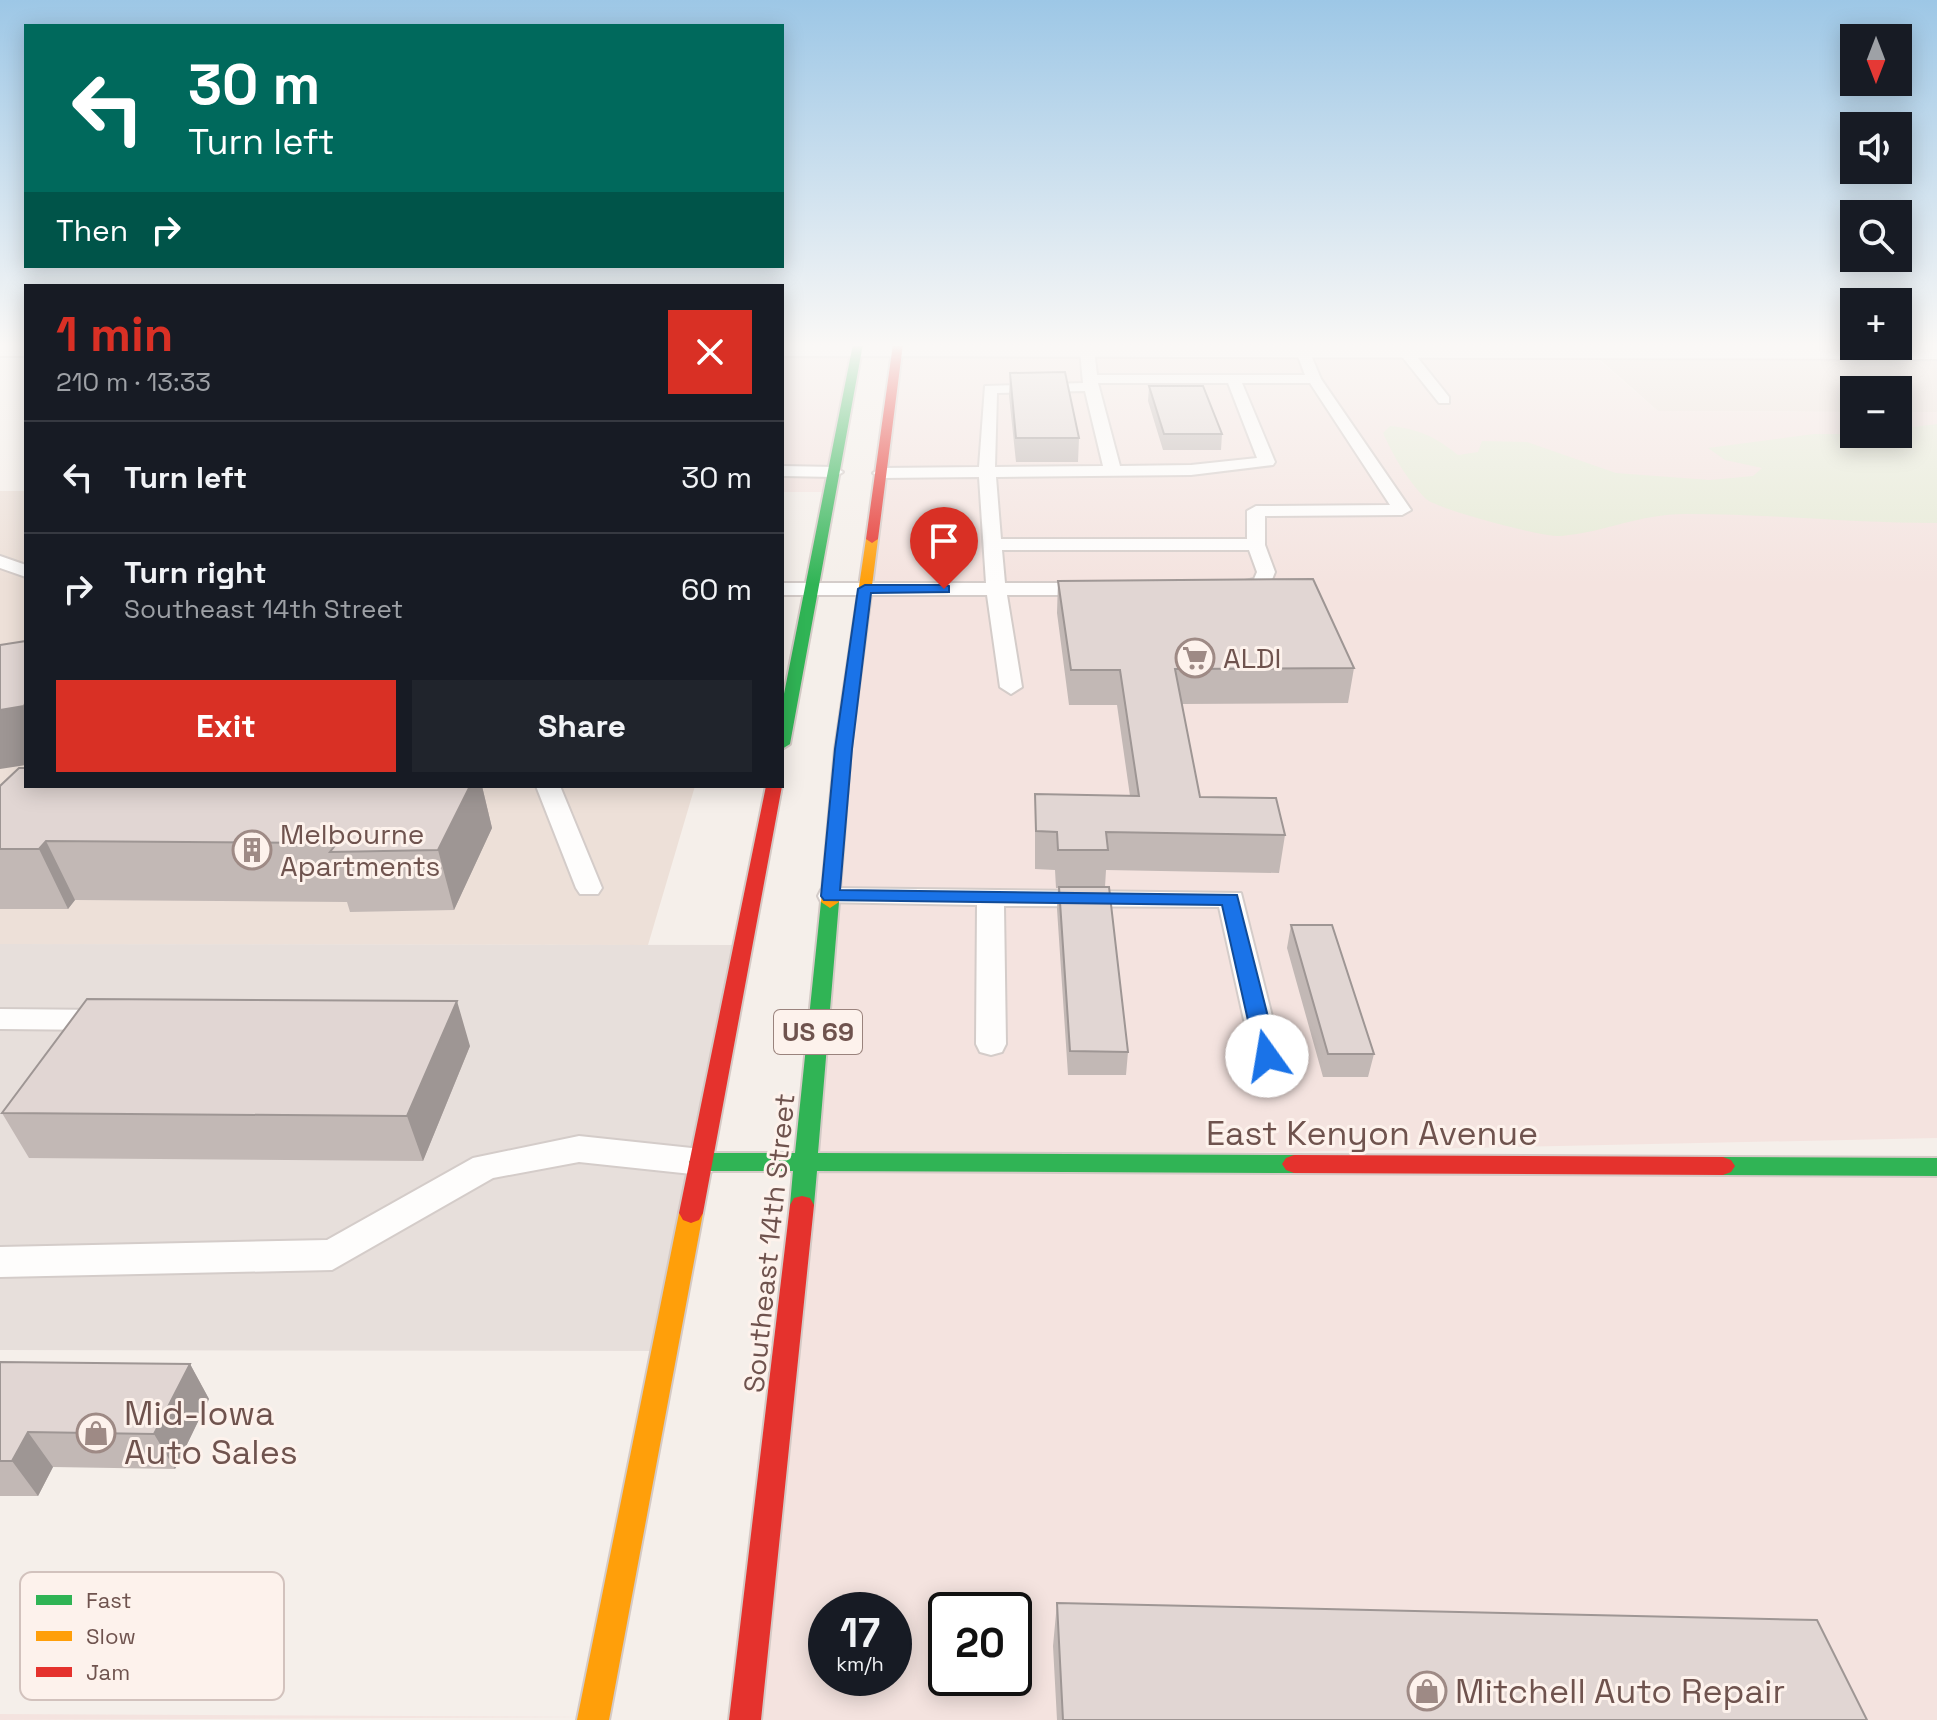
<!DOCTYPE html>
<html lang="en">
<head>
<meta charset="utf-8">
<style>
	:root { --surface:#171b24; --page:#20242c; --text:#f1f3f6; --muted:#9ea1a6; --line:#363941; --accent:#d93025 }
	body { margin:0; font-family:"Space Grotesk",sans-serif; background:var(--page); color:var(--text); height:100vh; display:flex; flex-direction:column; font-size:30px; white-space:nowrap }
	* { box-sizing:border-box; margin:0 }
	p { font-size:26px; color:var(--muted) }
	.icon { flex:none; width:44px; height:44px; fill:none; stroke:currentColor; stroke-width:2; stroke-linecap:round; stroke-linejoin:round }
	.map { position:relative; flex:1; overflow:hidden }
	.drawer { position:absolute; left:24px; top:284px; width:760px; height:504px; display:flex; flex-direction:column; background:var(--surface); border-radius:0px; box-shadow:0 4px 20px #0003 }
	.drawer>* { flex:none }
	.guide { position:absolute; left:24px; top:24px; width:760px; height:244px; border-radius:0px; box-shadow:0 4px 20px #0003; background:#00695c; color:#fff; overflow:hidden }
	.needle { width:52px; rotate:180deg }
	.tools { position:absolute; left:1840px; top:24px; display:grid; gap:16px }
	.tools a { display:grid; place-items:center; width:72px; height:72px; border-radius:0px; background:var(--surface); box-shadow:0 4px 20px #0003; font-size:40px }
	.speed { position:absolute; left:808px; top:1592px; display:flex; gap:16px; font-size:40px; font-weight:700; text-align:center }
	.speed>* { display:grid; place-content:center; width:104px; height:104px; border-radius:50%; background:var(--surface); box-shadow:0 4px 20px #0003; line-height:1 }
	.speed small { font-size:20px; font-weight:400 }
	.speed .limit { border:4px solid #111; border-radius:12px; background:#fff; color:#111 }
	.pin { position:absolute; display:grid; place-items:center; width:68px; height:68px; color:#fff; margin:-82px -34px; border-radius:50% 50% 50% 0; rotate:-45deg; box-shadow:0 0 8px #0007 }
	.pin .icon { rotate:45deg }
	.me { position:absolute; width:88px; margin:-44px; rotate:347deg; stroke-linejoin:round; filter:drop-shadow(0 0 6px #0008) }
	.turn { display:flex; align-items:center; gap:28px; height:168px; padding:0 32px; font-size:36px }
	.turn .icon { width:104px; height:104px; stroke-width:2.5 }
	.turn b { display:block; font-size:56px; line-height:68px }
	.then { display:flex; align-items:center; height:76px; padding:0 32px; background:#0003; gap:16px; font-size:30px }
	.round { display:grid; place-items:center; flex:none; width:84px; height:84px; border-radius:0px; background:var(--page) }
	.headline { display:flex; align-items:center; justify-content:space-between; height:136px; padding:0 32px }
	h1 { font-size:48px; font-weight:700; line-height:60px; color:var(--accent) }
	.primary-button { display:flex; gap:16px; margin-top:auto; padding:16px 32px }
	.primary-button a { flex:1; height:92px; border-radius:0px; background:var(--accent); color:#fff; font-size:32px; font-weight:700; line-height:92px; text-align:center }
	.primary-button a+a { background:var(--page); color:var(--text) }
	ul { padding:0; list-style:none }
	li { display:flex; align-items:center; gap:24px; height:112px; padding:0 32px; border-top:2px solid var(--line) }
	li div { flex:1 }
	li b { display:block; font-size:30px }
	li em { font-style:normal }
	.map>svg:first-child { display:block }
	.residential { fill:#ede0d8 }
	.commercial { fill:#f4e3df; fill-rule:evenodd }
	.industrial { fill:#e7dfdb }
	.green { fill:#e6ead6 }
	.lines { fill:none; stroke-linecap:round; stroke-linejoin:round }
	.lane-casing { stroke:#d4ccc9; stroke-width:4 }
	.street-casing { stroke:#d4ccc9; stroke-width:4 }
	.fast-casing { stroke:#d4cac6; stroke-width:4 }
	.slow-casing { stroke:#d4cac6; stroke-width:4 }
	.jam-casing { stroke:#d4cac6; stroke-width:4 }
	.lane { fill:#fefdfc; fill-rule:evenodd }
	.street { fill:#fefdfc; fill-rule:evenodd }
	.fast { fill:#30b455; fill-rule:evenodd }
	.slow { fill:#ff9f0a; fill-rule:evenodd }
	.jam { fill:#e5322d; fill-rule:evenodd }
	.wall { fill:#c2b8b5 }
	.shaded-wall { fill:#9e9694 }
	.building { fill:#e1d6d3; stroke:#9e9694; stroke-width:2 }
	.route { fill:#1a73e8; stroke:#114b97; stroke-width:2 }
	.labels { text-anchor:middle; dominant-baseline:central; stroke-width:6; stroke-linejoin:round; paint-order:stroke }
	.shield { fill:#fdf2ec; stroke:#9a837d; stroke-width:2 }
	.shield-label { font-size:26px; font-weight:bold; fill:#6f534e }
	.poi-label { font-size:28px; fill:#6f534e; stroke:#fdf2ec; text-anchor:start }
	.street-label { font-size:28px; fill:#6f534e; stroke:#fdf2ec }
	.near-street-label { font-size:34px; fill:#6f534e; stroke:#fdf2ec }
	.near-poi-label { font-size:34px; fill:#6f534e; stroke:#fdf2ec; text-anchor:start }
	.key { fill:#fdf2ec; stroke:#d2c2bd; stroke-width:2 }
	.key-label { font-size:22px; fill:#6f534e }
</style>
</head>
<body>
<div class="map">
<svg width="1937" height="1720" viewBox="0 0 1937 1720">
	<rect width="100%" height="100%" fill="#f5efea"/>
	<!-- residential -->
	<path class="residential" d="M 1582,344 L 1937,344 L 1937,412 L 1898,412 L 1898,390 L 1854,390 L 1854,412 L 1658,411 Z
		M 0,491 L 26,491 L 26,786 L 695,786 L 648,945 L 0,944 Z"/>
	<!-- commercial -->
	<path class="commercial" d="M 782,344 L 858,344 L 831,492 L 782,492 Z
		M 898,344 L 1573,344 L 1398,351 L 1600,361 L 1658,411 L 1854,412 L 1854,434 L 1898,434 L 1898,412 L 1937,412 L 1937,1138 L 854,1161 L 1937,1167 L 1937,1720 L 745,1720 ZM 826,1610 L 894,1610 L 894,1678 L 826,1678 ZM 946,1610 L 1014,1610 L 1014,1678 L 946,1678 Z
		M 0,1714 L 594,1717 L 0,1720 Z"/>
	<!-- industrial -->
	<path class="industrial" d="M 0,944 L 743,945 L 665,1351 L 0,1350 Z"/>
	<!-- green -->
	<path class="green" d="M 1937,424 L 1937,523 C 1853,523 1770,514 1686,514 C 1638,514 1606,532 1561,536 C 1544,538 1437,509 1426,499 C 1407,480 1394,457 1383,433 L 1390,426 C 1419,429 1436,437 1458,455 L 1478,452 L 1482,441 L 1527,442 L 1616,473 L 1710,480 L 1753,476 L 1762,468 L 1725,460 L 1708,448 L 1814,434 L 1898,434 L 1898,429 Z"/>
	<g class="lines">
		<defs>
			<path id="lane" d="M 1087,346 L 1094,350 L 1097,375 L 1305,375 L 1296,351 L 1308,348 L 1321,379 L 1411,510 L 1402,515 L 1265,516 L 1265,545 L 1275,572 L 1269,587 L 1234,595 L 1224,589 L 1227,585 L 1254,579 L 1257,572 L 1249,550 L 1002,550 L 1005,583 L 1090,583 L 1100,589 L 1090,595 L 1007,595 L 1022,687 L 1011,694 L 1000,687 L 987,595 L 782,595 L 782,583 L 986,583 L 979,477 L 881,478 L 873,473 L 881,468 L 979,467 L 985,386 L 1083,383 L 1080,350 ZM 1098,383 L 1228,383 L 1257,458 L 1191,465 L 1120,466 ZM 1242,383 L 1310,383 L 1390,505 L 1256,506 L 1247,511 L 1247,539 L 1001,539 L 996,477 L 1191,475 L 1273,465 L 1275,462 ZM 1085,391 L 1103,466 L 995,467 L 997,393 Z
				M 1400,348 L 1410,348 L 1449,397 L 1449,403 L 1439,403 L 1400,354 Z
				M 782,466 L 835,467 L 843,472 L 835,477 L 782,476 Z
				M 0,556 L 26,565 L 26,577 L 0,568 Z
				M 536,786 L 560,786 L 602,888 L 598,894 L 580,894 L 576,888 Z
				M 831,888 L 1241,893 L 1282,1056 L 1278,1064 L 1267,1067 L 1256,1064 L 1252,1056 L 1219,907 L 1004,906 L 1006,1044 L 1002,1052 L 991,1055 L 980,1052 L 976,1044 L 977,905 L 821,902 L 818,896 L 821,890 Z
				M 0,1009 L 104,1010 L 115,1013 L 119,1020 L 115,1027 L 104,1030 L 0,1029 Z
				M 579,1136 L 701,1149 L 713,1153 L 718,1162 L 713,1171 L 701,1175 L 579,1162 L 493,1178 L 332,1270 L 0,1277 L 0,1247 L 327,1240 L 473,1158 Z"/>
			<path id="street" d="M 0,344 L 26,344 L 26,356 L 0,356 Z
				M 782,344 L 1937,345 L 1937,359 L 782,356 Z"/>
			<path id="fast" d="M 853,344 L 863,344 L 790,744 L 782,749 L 782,704 Z
				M 830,896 L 839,902 L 818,1153 L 1294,1155 L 1302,1158 L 1306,1164 L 1302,1170 L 1294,1173 L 817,1171 L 814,1205 L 810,1212 L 802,1214 L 794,1212 L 790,1205 L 793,1171 L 701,1171 L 693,1168 L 689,1162 L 693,1156 L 701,1153 L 795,1153 L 821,902 Z
				M 1723,1157 L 1937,1158 L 1937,1176 L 1723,1175 L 1715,1172 L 1711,1166 L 1715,1160 Z"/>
			<path id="slow" d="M 872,535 L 878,539 L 851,749 L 839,902 L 830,908 L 821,902 L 835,749 L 866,539 Z
				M 691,1203 L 699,1206 L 703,1213 L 609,1720 L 577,1720 L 679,1213 L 683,1206 Z"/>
			<path id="jam" d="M 893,344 L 903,344 L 878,539 L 872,543 L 866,539 Z
				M 782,785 L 782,786 L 703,1213 L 699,1220 L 691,1223 L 683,1220 L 679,1213 L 766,786 Z
				M 1294,1155 L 1723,1157 L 1731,1160 L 1735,1166 L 1731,1172 L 1723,1175 L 1294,1173 L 1286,1170 L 1282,1164 L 1286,1158 Z
				M 802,1196 L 810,1198 L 814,1205 L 761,1720 L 729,1720 L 790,1205 L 794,1198 Z"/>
		</defs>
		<!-- lane casing -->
		<use href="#lane" class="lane-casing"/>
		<!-- street casing -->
		<use href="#street" class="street-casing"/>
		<!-- fast casing -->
		<use href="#fast" class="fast-casing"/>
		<!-- slow casing -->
		<use href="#slow" class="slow-casing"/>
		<!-- jam casing -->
		<use href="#jam" class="jam-casing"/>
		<!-- lane -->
		<use href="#lane" class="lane"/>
		<!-- street -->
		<use href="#street" class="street"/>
		<!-- fast -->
		<use href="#fast" class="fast"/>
		<!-- slow -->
		<use href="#slow" class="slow"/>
		<!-- jam -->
		<use href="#jam" class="jam"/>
	</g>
	<!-- wall -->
	<path class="wall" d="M 1010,373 L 1079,438 L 1078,462 L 1016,462 L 1009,396 Z
		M 1149,386 L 1222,434 L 1221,450 L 1163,450 L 1148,401 Z
		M 1058,581 L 1354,668 L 1348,703 L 1182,704 L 1200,797 L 1285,835 L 1279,873 L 1106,870 L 1105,887 L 1128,1052 L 1126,1075 L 1068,1075 L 1057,909 L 1058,888 L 1056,888 L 1055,870 L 1035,869 L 1035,794 L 1130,796 L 1117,705 L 1069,705 L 1057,613 Z
		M 0,786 L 482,786 L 492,828 L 454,910 L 350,912 L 347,902 L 75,900 L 68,909 L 0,909 Z
		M 1291,925 L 1374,1054 L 1368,1077 L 1323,1077 L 1287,948 Z
		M 470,1046 L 423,1161 L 29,1158 L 2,1113 Z
		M 0,1362 L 190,1364 L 209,1399 L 175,1469 L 53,1467 L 38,1496 L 0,1496 Z
		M 1057,1603 L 1867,1720 L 1057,1720 L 1053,1646 Z"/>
	<!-- shaded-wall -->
	<path class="shaded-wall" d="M 26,701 L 26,765 L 0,769 L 0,710 Z
		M 470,786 L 482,786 L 492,828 L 454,910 L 438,850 Z
		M 46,841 L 75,900 L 68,909 L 39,849 Z
		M 457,1001 L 470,1046 L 423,1161 L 407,1116 Z
		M 190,1364 L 209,1399 L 175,1469 L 154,1434 Z
		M 28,1432 L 53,1467 L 38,1496 L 12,1461 Z"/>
	<!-- building -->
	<path class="building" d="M 1065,372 L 1079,438 L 1016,438 L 1010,373 Z
		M 1149,386 L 1203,386 L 1222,434 L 1164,434 Z
		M 1313,579 L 1354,668 L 1175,669 L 1200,797 L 1276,798 L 1285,835 L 1106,832 L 1108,850 L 1058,850 L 1057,832 L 1036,831 L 1035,794 L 1139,796 L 1120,670 L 1071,670 L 1058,581 Z
		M 26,641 L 26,701 L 24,706 L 0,710 L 0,645 Z
		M 19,768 L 26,768 L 26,786 L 470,786 L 438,850 L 330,852 L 337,843 L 46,841 L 39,849 L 0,849 L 0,786 Z
		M 1059,887 L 1109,887 L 1128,1052 L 1070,1051 Z
		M 1291,925 L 1332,925 L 1374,1054 L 1328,1054 Z
		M 87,999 L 457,1001 L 407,1116 L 2,1113 Z
		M 0,1362 L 190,1364 L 154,1434 L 28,1432 L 12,1461 L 0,1461 Z
		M 1057,1603 L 1817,1620 L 1867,1720 L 1063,1720 Z"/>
	<!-- sky -->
	<linearGradient id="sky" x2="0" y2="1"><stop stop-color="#9dc7e6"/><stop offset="0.59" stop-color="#faf8f6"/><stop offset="1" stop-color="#faf8f6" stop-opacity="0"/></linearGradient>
	<rect width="1937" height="585" fill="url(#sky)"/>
	<!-- route -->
	<path class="route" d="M 944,585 L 949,586 L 949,592 L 871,593 L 852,749 L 840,890 L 1237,895 L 1278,1056 L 1274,1061 L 1267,1063 L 1256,1056 L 1222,905 L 824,900 L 821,896 L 835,749 L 858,589 L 865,585 Z"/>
	<!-- icons -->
	<defs>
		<symbol id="supermarket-ring" viewBox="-11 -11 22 22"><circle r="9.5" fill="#fdf2ec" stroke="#9e8a85" stroke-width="1.5"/><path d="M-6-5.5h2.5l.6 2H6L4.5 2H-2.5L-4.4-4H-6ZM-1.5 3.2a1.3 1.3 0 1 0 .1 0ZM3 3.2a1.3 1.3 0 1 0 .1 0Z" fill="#9e8a85"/></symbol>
		<symbol id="building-ring" viewBox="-11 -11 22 22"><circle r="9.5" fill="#fdf2ec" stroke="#9e8a85" stroke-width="1.5"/><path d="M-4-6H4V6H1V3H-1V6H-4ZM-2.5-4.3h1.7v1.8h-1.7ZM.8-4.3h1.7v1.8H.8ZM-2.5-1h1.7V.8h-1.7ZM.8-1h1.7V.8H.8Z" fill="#9e8a85"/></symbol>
		<symbol id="shop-ring" viewBox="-11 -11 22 22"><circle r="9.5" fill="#fdf2ec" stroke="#9e8a85" stroke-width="1.5"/><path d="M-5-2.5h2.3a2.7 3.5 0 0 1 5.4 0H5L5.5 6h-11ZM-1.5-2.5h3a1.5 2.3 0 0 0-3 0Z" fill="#9e8a85"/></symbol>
	</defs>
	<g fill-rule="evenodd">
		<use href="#supermarket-ring" x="1173" y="636" width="44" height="44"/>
		<use href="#building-ring" x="230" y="828" width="44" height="44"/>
		<use href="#shop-ring" x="74" y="1411" width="44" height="44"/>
		<use href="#shop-ring" x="1405" y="1669" width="44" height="44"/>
	</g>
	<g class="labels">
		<!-- shield labels -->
		<rect class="shield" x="774" y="1010" width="88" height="44" rx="6"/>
		<g class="shield-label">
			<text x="818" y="1032">US 69</text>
		</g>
		<!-- poi labels -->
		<g class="poi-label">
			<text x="1223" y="658">ALDI</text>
			<text x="280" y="834">Melbourne<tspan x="280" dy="32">Apartments</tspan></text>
		</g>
		<!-- street labels -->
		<g class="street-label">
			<text transform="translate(769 1243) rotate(-84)">Southeast 14th Street</text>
		</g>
		<!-- near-street labels -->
		<g class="near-street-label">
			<text x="1372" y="1133">East Kenyon Avenue</text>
		</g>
		<!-- near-poi labels -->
		<g class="near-poi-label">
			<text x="124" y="1413">Mid-Iowa<tspan x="124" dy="39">Auto Sales</tspan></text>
			<text x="1455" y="1691">Mitchell Auto Repair</text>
		</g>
	</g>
	<!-- legend -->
	<rect x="20" y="1572" width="264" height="128" rx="12" class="key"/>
	<rect x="36" y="1595" width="36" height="10" fill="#30b455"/>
	<rect x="36" y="1631" width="36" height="10" fill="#ff9f0a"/>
	<rect x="36" y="1667" width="36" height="10" fill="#e5322d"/>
	<g class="key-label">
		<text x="86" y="1608">Fast</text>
		<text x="86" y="1644">Slow</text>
		<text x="86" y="1680">Jam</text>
	</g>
</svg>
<div class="tools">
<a><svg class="needle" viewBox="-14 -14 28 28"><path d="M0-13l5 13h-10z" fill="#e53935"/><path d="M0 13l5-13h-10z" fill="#9ea1a6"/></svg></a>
<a><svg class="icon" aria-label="sound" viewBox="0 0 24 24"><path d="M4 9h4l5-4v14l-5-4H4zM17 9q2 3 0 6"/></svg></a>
<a><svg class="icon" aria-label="search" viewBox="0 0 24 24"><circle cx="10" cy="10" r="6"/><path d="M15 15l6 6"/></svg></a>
<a>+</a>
<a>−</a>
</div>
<div class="speed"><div>17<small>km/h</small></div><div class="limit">20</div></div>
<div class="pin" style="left:944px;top:589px;background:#d93025"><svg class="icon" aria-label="arrive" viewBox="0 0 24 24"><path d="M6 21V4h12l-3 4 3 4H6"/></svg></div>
<svg class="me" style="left:1267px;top:1056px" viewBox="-20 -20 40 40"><circle r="19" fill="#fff"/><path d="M0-13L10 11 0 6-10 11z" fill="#1a73e8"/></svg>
<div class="guide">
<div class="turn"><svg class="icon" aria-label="left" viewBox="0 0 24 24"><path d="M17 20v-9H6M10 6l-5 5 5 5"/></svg><div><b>30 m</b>Turn left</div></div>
<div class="then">Then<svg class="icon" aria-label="right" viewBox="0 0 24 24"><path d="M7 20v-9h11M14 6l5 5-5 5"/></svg></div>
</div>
<section class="drawer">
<div class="headline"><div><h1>1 min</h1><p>210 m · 13:33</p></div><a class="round" style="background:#d93025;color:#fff"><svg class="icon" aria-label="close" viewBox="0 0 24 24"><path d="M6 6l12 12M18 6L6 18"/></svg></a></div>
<ul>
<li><svg class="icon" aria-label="left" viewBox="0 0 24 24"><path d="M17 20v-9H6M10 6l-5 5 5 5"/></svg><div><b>Turn left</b></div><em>30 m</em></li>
<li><svg class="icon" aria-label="right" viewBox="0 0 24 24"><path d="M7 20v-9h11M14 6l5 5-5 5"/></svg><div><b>Turn right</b><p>Southeast 14th Street</p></div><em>60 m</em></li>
</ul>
<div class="primary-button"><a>Exit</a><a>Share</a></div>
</section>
</div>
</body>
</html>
